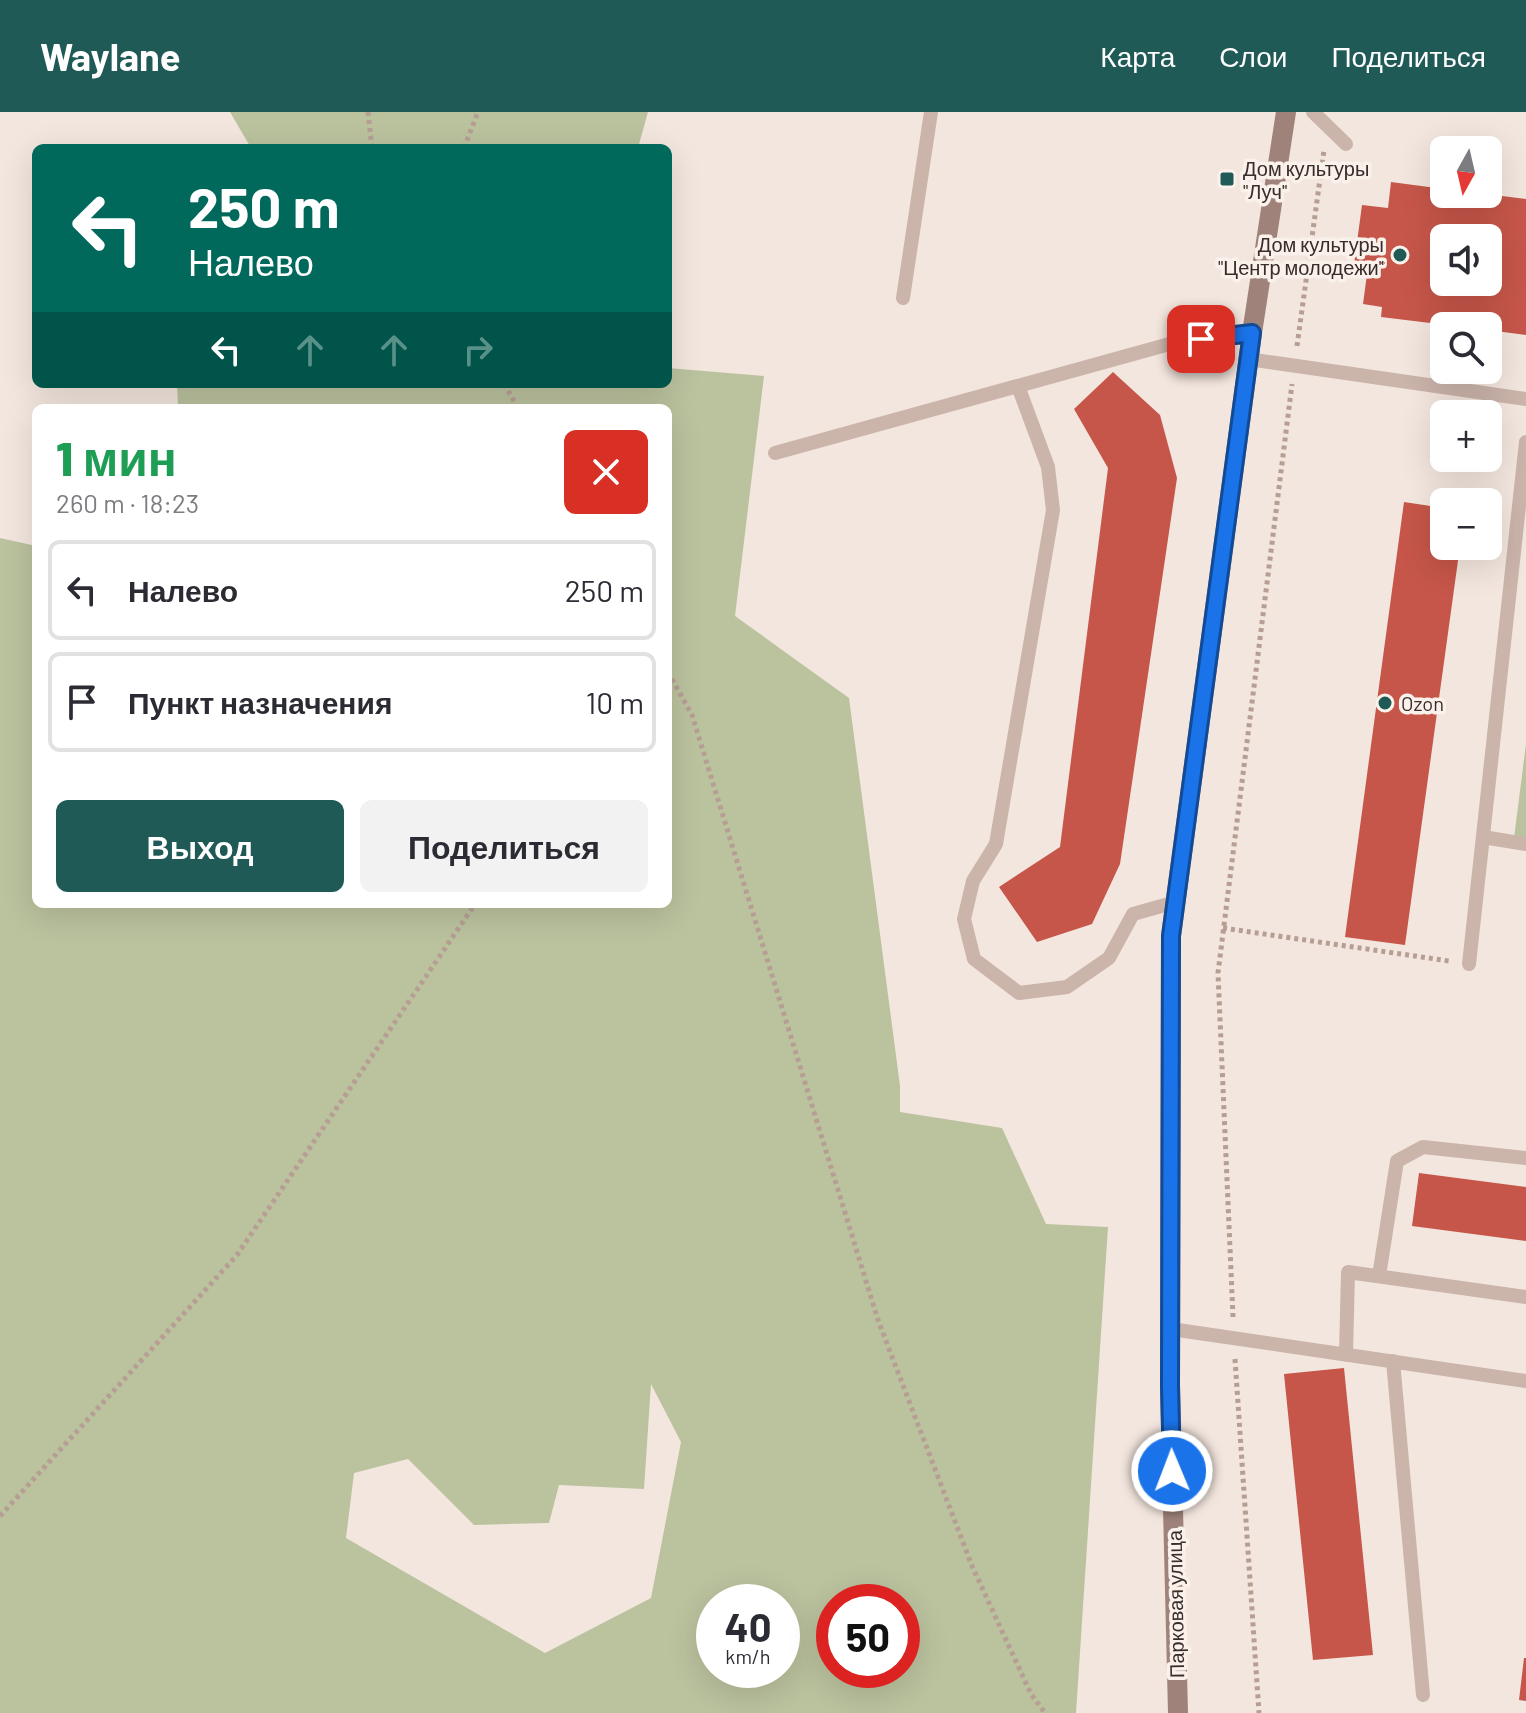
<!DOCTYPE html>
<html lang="ru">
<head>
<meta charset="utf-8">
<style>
	:root { --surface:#fff; --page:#f2f2f3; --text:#2b2b33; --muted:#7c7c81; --line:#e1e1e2; --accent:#1f5a56 }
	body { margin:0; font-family:Barlow,sans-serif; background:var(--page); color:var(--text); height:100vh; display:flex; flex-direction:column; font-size:30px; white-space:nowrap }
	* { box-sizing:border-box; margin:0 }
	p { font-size:26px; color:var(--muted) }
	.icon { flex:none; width:44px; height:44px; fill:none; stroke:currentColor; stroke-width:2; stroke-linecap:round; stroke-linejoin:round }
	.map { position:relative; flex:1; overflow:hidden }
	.panel { position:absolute; left:32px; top:292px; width:640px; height:504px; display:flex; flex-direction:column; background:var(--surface); border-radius:12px; box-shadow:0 8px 32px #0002 }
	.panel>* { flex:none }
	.top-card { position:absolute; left:32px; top:32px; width:640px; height:244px; border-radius:12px; box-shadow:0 8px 32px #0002; background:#00695c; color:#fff; overflow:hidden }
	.needle { width:52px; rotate:188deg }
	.controls { position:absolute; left:1430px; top:24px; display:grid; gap:16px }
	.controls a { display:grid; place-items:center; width:72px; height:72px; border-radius:12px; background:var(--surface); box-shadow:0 8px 32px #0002; font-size:40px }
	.speed { position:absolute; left:696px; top:1472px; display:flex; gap:16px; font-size:40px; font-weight:700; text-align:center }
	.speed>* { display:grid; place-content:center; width:104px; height:104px; border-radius:50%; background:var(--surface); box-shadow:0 8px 32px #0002; line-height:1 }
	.speed small { font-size:20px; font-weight:400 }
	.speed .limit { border:12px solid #d22; background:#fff; color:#111 }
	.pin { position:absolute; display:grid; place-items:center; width:68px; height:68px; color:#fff; margin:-34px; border-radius:16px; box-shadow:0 4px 12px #0006 }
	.me { position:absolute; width:88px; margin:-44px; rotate:359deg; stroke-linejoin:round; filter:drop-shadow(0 0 6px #0008) }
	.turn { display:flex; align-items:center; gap:28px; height:168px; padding:0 24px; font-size:36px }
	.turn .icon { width:104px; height:104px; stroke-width:2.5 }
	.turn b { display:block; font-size:56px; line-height:68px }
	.lanes { display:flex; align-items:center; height:76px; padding:0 24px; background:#0003; justify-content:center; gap:40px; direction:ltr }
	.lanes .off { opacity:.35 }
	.round { display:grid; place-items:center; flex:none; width:84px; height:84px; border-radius:12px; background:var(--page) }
	.headline { display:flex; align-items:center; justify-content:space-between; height:136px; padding:0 24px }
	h1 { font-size:48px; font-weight:800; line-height:60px; color:#1e9e55 }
	.action { display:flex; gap:16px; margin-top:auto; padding:16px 24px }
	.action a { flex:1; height:92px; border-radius:12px; background:var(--accent); color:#fff; font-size:32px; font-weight:800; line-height:92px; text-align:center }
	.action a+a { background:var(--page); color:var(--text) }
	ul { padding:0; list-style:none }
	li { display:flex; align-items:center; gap:24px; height:100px; margin:0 16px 12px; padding:0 8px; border:4px solid var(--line); border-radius:12px }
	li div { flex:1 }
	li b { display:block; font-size:30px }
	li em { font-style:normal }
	header { display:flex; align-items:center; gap:48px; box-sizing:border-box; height:112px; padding:0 40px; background:var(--accent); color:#fff }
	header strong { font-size:38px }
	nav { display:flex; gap:44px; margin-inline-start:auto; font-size:28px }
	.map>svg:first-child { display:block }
	.green { fill:#bbc29e; fill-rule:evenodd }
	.building { fill:#c65649; fill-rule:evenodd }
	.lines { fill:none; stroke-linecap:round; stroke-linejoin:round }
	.path { stroke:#b79e94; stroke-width:5; stroke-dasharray:4 4; stroke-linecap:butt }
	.lane { stroke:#cbb4aa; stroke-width:14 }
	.secondary { stroke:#9f837b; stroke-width:20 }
	.route-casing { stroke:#114b97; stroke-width:20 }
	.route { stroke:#1a73e8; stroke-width:14 }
	.poi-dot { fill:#1f5a56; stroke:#faf1eb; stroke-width:3 }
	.labels { text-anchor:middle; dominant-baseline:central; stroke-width:7; stroke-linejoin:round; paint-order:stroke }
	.poi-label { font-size:20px; fill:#392c2a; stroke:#faf1eb; text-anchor:start }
	.street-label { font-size:20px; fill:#392c2a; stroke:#faf1eb }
</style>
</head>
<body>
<header>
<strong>Waylane</strong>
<nav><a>Карта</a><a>Слои</a><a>Поделиться</a></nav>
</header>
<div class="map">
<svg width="1526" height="1601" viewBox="0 0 1526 1601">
	<rect width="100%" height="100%" fill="#f3e6de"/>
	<!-- green -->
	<path class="green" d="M 230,0 L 648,0 L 638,36 L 251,36 Z
		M 668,256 L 764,264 L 735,504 L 849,586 L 900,974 L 900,1000 L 1002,1016 L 1046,1112 L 1108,1115 L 1076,1601 L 0,1601 L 0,426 L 36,434 L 36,792 L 668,792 L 668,296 L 178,296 L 177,272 L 668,272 ZM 651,1272 L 681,1330 L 651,1486 L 545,1541 L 346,1426 L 354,1361 L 408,1347 L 474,1413 L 549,1411 L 559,1373 L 644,1377 ZM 714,1490 L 782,1490 L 782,1558 L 714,1558 ZM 834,1490 L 902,1490 L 902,1558 L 834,1558 Z
		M 1526,632 L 1526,728 L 1514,726 Z"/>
	<!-- building -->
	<path class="building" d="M 1391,70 L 1444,77 L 1444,82 L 1486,82 L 1526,87 L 1526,223 L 1488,218 L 1488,214 L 1455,214 L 1381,205 L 1382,195 L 1363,192 L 1367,162 L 1353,160 L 1362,93 L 1388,96 ZM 1444,126 L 1488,126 L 1488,170 L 1444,170 Z
		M 1113,260 L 1160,303 L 1177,366 L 1120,752 L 1092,812 L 1037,830 L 999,775 L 1060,735 L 1108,356 L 1074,297 Z
		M 1404,390 L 1444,396 L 1444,434 L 1460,434 L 1405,833 L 1345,825 Z
		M 1419,1061 L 1526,1075 L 1526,1129 L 1412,1114 Z
		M 1344,1256 L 1373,1543 L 1313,1548 L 1284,1262 Z
		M 1524,1546 L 1526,1546 L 1526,1589 L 1519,1588 Z"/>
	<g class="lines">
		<!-- path -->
		<path class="path" d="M 368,0 L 372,36
			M 464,36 L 478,0
			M 1297,234 L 1324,38
			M 504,272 L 518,296
			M 668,560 L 692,603 L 878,1208 L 972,1454 L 1031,1582 L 1045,1601
			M 1223,816 L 1449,849
			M 1233,1205 L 1218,861 L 1292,272
			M 1235,1247 L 1259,1601
			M 0,1404 L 237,1143 L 475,792"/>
		<!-- lane -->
		<path class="lane" d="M 1313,0 L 1346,32
			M 903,186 L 931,0
			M 1248,247 L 1526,287
			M 1018,274 L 1048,355 L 1053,398 L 996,732 L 973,769 L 964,807 L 974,847 L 1019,881 L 1067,875 L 1109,846 L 1133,802 L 1176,790
			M 775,341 L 1184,228 L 1252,221
			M 1483,725 L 1526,732
			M 1469,852 L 1526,330
			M 1379,1164 L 1397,1049 L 1423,1035 L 1526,1046
			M 1171,1217 L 1526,1269
			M 1346,1243 L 1348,1160 L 1526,1185
			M 1393,1249 L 1423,1583"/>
		<!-- secondary -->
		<path class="secondary" d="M 1178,1601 L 1170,1274 L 1171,824 L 1252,221 L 1286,0"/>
	</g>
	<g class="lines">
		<defs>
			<path id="route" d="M 1172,1359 L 1170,1274 L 1171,824 L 1252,221 L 1201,227"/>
		</defs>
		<!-- route casing -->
		<use href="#route" class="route-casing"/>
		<!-- route -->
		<use href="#route" class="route"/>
	</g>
	<!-- markers -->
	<g class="poi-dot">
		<rect x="1219" y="59" width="16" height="16" rx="4"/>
		<circle cx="1400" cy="143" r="8"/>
		<circle cx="1385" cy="591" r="8"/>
	</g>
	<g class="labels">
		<!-- poi labels -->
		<g class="poi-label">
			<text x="1243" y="56">Дом культуры<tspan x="1243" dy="23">"Луч"</tspan></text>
			<text x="1384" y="132" text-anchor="end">Дом культуры<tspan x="1384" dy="23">"Центр молодежи"</tspan></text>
			<text x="1401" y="591">Ozon</text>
		</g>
		<!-- street labels -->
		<g class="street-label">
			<text transform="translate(1175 1492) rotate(-91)">Парковая улица</text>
		</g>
	</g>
</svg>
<div class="controls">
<a><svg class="needle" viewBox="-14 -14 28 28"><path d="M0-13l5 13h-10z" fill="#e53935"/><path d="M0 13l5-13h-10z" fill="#7c7c81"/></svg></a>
<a><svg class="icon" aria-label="sound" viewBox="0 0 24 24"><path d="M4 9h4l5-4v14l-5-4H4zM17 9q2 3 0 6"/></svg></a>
<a><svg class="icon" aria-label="search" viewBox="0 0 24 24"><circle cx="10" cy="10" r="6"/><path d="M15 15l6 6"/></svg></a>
<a>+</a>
<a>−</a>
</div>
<div class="speed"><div>40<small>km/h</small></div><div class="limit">50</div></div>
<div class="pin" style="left:1201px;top:227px;background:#d93025"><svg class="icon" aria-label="arrive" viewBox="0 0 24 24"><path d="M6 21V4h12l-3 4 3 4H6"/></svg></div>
<svg class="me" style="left:1172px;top:1359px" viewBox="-20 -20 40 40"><circle r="17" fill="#1a73e8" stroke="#fff" stroke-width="3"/><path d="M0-11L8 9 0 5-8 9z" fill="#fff"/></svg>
<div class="top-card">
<div class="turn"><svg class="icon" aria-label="left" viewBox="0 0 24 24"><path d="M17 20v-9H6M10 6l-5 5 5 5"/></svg><div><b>250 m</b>Налево</div></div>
<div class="lanes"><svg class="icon" aria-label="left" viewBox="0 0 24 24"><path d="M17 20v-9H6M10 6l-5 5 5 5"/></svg><svg class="icon off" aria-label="ahead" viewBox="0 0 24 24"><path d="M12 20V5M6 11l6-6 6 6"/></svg><svg class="icon off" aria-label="ahead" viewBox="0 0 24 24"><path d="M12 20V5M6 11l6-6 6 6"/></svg><svg class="icon off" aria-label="right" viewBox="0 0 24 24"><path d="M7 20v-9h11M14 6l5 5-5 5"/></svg></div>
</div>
<section class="panel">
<div class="headline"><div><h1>1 мин</h1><p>260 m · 18:23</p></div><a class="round" style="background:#d93025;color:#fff"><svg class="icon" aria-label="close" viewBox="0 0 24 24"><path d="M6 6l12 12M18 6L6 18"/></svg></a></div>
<ul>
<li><svg class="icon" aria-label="left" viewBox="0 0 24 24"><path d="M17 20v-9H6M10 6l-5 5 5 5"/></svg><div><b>Налево</b></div><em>250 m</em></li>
<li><svg class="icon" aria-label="arrive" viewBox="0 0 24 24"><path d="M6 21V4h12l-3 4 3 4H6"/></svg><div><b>Пункт назначения</b></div><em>10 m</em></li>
</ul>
<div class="action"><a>Выход</a><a>Поделиться</a></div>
</section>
</div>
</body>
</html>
